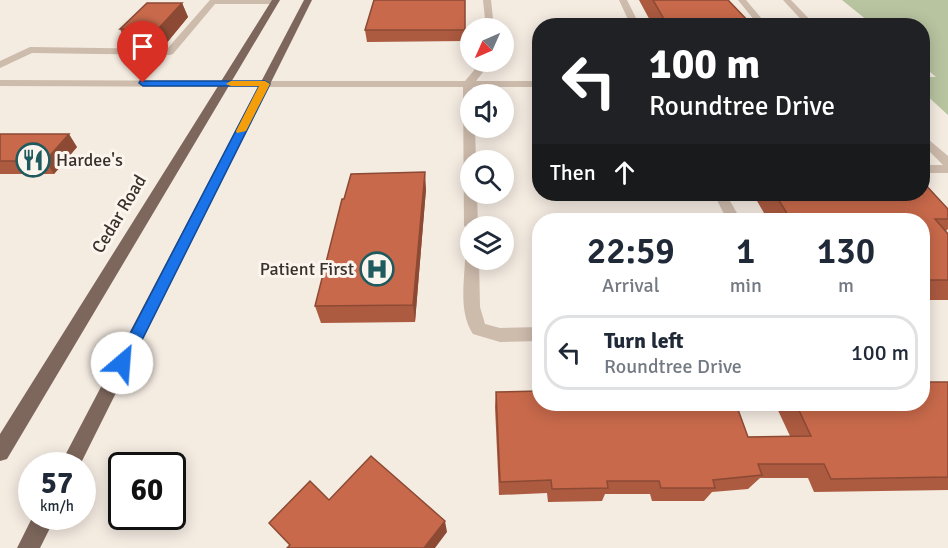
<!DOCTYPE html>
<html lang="en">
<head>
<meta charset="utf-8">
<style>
	:root { --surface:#fff; --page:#f6f6f7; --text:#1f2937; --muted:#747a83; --line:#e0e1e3 }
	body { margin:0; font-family:Signika,sans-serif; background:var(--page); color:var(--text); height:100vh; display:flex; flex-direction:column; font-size:22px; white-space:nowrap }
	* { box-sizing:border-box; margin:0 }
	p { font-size:20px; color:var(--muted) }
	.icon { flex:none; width:33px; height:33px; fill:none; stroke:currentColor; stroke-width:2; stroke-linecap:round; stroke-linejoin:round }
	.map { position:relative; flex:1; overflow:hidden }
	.details { position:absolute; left:532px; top:213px; width:398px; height:198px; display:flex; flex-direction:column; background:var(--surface); border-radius:24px; box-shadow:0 3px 15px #0003 }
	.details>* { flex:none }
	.banner { position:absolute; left:532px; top:18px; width:398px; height:183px; border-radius:24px; box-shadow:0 3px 15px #0003; background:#202124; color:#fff; overflow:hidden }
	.needle { width:39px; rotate:225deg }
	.fabs { position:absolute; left:460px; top:18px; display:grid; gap:12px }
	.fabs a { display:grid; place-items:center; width:54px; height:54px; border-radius:50%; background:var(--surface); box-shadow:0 3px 15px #0003; font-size:30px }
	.speed { position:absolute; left:18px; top:452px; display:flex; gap:12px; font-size:30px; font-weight:700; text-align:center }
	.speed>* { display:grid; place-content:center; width:78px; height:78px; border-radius:50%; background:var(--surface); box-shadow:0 3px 15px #0003; line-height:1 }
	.speed small { font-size:15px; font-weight:400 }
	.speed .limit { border:3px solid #111; border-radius:9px; background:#fff; color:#111 }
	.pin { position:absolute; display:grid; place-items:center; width:51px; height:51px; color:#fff; margin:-62px -26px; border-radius:50% 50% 50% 0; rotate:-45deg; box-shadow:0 0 6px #0007 }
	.pin .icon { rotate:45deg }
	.me { position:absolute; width:66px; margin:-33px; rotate:27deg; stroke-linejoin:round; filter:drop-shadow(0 0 4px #0008) }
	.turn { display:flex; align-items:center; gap:21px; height:126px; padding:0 18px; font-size:27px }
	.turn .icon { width:78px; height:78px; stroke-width:2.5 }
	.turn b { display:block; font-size:42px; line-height:51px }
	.then { display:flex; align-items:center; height:57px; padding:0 18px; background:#0003; gap:12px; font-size:22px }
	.eta { display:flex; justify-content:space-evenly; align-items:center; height:102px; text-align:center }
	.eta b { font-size:36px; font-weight:600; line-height:42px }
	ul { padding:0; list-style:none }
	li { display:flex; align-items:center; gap:18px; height:75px; margin:0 12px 9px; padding:0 6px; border:3px solid var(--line); border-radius:24px }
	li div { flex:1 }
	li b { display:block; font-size:22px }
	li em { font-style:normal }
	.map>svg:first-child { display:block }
	.green { fill:#b8c4a0 }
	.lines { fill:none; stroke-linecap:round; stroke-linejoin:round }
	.service { fill:#cdbbac; fill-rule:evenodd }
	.minor { fill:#cdbbac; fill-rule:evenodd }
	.primary { fill:#7d675c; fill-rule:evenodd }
	.wall { fill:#ac5a40 }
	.shaded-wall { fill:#8c4a34 }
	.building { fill:#c8694b; stroke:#8c4a34; stroke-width:1.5 }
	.route { fill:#1a73e8; stroke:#114b97; stroke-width:1.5 }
	.slow { fill:#f59e0b }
	.labels { text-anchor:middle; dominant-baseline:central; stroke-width:6; stroke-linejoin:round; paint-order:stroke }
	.poi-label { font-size:18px; fill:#3b302b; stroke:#fbf5ee; text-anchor:start }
	.street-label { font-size:18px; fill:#3b302b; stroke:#fbf5ee }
</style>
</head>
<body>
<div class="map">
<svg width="948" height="548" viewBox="0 0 948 548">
	<rect width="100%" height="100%" fill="#f4ebe1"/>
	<!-- green -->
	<path class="green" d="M 842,0 L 948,0 L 948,115 L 923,92 L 923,77 L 936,77 L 923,66 L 922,26 L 873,25 Z"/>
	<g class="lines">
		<!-- service -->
		<path class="service" d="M 210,0 L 277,0 L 279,2 L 275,4 L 215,4 L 173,54 L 170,55 L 32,53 L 0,68 L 0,61 L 30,47 L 167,49 Z
			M 483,0 L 491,0 L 494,28 L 486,28 Z
			M 619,0 L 627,0 L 640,26 L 631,26 Z
			M 738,0 L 746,0 L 768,26 L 759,26 Z
			M 783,0 L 791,0 L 816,26 L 807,26 Z
			M 481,62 L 491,62 L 476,81 L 540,81 L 540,87 L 473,87 L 471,128 L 475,128 L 476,160 L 471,160 L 471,194 L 477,194 L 478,226 L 471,226 L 471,231 L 464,226 L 463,87 L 265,87 L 260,84 L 265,81 L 465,81 Z
			M 922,134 L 948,156 L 948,173 L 922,173 L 922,165 L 943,165 L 922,144 Z
			M 714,194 L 726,194 L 741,220 L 727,220 Z
			M 471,255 L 471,260 L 479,260 L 480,307 L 485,324 L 500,328 L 540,327 L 540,341 L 500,342 L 473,334 C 459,313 464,284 465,260 Z"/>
		<!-- minor -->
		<path class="minor" d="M 0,80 L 265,81 L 270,84 L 265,87 L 0,86 Z"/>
		<!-- primary -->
		<path class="primary" d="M 272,0 L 280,0 L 7,459 L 0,461 L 0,434 Z
			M 304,0 L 312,0 L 80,465 L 60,465 Z
			M 33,516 L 56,516 L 40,548 L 17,548 Z"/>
	</g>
	<!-- wall -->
	<path class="wall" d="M 465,0 L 465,41 L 367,42 L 365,30 Z
		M 639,0 L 728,0 L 752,25 L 776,26 L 653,26 Z
		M 182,3 L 188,17 L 165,45 L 127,45 L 120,29 Z
		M 0,134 L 77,147 L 54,174 L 0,174 Z
		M 426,189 L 415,322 L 321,323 L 315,306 Z
		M 753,194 L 922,194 L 948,209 L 948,229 L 946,231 L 948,234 L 948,300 L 922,300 L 922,220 L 768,220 Z
		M 948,382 L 948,490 L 814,492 L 808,478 L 760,478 L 748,489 L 712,492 L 704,501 L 652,501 L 650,494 L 605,494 L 602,501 L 548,502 L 547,493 L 499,495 L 495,407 L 496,392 L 748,437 L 790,436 L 775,404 L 922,404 Z"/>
	<!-- shaded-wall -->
	<path class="shaded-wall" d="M 182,3 L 188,17 L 165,45 L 158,29 Z
		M 69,134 L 77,147 L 54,174 L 45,161 Z
		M 425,172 L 426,189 L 415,322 L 413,305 Z
		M 445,521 L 447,532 L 435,548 L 424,548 Z"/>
	<!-- building -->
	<path class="building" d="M 374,0 L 465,0 L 465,30 L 365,30 Z
		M 653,0 L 728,0 L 752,25 L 776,26 L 668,26 Z
		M 147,3 L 182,3 L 158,29 L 120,29 Z
		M 0,134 L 69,134 L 45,161 L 0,161 Z
		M 425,172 L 413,305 L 315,306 L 342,199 L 344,199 L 351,174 Z
		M 922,181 L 948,209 L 948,219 L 935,219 L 948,234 L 948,280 L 922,280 L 922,220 L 791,220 L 775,194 L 922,194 Z
		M 922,382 L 948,382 L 948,477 L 831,479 L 824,464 L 758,464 L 762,475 L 713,480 L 715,488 L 661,488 L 659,481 L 607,481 L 608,488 L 552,489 L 551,480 L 500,482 L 496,392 L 540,391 L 540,404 L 736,404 L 748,437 L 811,436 L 796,404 L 922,404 Z
		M 371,456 L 445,521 L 424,548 L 287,548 L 290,545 L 269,523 L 310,481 L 329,500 Z"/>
	<!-- route -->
	<path class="route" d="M 140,81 L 265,81 L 270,84 L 128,368 L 117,368 L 115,363 L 259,86 L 143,86 L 139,83 Z"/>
	<!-- slow -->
	<path class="slow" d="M 265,81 L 270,84 L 246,131 L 237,133 L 236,131 L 259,86 L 231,86 L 226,84 L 231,81 Z"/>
	<!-- icons -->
	<defs>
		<symbol id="restaurant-ring" viewBox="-11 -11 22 22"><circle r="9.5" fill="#fbf5ee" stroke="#1f5a5e" stroke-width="1.5"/><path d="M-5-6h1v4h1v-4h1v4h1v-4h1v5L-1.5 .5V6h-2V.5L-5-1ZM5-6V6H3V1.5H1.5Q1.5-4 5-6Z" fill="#1f5a5e"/></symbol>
		<symbol id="hospital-ring" viewBox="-11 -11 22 22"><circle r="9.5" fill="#fbf5ee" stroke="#1f5a5e" stroke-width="1.5"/><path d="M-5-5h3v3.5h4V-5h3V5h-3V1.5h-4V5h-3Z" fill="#1f5a5e"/></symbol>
	</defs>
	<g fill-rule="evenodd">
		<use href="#restaurant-ring" x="14" y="141" width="38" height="38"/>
		<use href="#hospital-ring" x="358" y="250" width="38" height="38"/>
	</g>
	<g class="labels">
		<!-- poi labels -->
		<g class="poi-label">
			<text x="56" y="160">Hardee's</text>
			<text x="354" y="269" text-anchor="end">Patient First</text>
		</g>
		<!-- street labels -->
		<g class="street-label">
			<text transform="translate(119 214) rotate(-59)">Cedar Road</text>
		</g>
	</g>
</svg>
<div class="fabs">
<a><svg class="needle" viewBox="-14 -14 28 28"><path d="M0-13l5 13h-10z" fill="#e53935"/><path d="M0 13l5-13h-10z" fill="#747a83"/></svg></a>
<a><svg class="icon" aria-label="sound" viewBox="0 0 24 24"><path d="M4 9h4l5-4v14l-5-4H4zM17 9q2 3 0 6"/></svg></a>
<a><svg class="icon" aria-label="search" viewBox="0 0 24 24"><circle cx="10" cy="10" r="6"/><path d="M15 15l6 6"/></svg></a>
<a><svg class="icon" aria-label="layers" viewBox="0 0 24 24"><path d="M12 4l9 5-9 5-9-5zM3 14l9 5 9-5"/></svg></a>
</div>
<div class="speed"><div>57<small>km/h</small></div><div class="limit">60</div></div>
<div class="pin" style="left:143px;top:83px;background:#d93025"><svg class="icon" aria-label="arrive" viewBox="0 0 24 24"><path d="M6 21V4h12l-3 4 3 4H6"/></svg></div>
<svg class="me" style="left:122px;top:363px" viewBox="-20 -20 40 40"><circle r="19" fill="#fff"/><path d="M0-13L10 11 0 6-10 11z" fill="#1a73e8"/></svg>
<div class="banner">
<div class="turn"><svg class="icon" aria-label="left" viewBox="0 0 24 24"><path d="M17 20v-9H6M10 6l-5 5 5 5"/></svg><div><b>100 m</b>Roundtree Drive</div></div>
<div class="then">Then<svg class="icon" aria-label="ahead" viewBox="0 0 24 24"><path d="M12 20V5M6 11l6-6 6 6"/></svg></div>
</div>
<section class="details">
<div class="eta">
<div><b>22:59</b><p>Arrival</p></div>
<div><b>1</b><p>min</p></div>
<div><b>130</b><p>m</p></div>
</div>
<ul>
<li><svg class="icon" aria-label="left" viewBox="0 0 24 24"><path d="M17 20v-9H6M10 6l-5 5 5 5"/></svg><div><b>Turn left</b><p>Roundtree Drive</p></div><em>100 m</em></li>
</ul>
</section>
</div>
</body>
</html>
